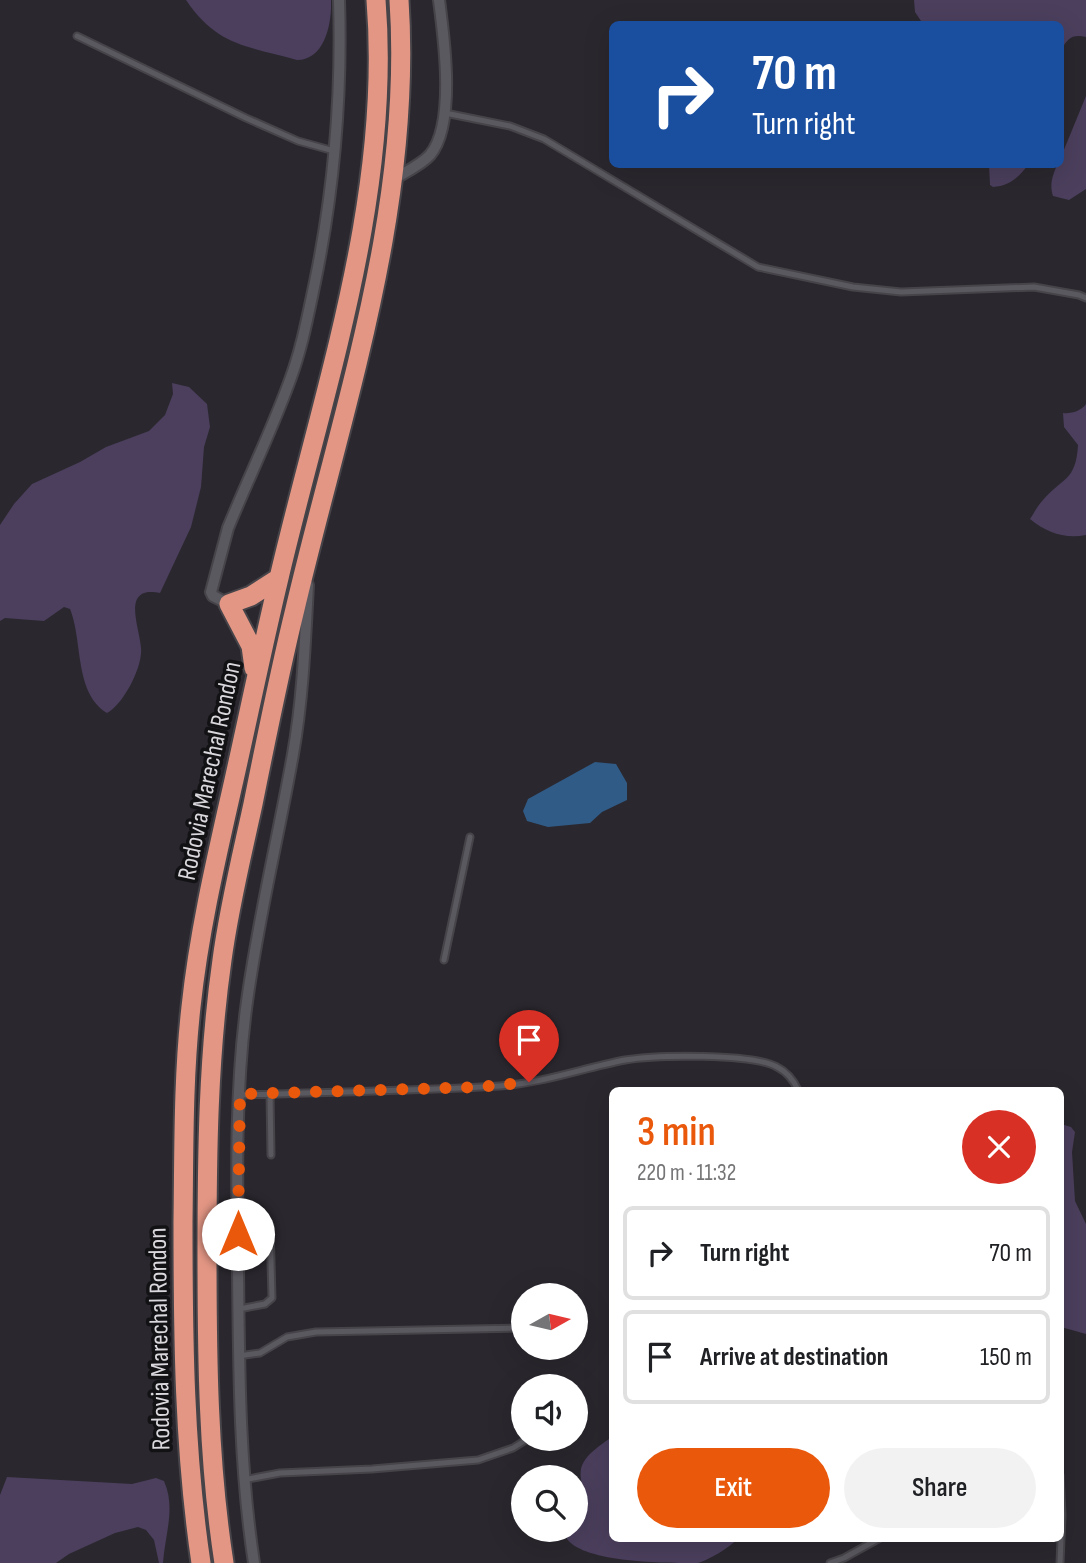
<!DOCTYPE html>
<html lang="en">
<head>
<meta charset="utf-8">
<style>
	:root { --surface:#fff; --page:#f2f2f2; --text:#202124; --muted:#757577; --line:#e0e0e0; --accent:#ea580c }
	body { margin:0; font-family:"Sofia Sans Condensed",sans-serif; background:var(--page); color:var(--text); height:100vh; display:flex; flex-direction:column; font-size:26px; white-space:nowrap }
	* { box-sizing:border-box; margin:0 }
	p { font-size:23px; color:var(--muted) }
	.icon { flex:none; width:38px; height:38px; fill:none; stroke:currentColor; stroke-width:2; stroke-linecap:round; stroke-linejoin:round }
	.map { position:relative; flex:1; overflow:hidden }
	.side { position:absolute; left:609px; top:1087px; width:455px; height:455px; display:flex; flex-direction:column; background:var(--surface); border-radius:10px; box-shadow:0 7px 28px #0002 }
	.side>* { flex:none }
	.top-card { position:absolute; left:609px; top:21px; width:455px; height:147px; border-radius:10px; box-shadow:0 7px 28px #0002; background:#1a4fa0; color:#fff; overflow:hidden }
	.needle { width:46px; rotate:82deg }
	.tools { position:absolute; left:511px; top:1283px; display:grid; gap:14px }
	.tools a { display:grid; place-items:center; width:77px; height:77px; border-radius:50%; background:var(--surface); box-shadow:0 7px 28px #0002; font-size:35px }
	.pin { position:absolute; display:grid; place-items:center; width:60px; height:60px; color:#fff; margin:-72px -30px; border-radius:50% 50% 50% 0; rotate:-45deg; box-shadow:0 0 7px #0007 }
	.pin .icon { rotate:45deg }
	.me { position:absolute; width:77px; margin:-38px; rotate:0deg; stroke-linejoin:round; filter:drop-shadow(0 0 5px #0008) }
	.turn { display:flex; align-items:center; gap:24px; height:147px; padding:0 28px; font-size:32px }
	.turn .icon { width:91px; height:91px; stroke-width:2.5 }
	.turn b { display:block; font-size:49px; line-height:60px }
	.round { display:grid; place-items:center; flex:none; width:74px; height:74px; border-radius:37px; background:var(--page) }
	.head { display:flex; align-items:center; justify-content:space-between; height:119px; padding:0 28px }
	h1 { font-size:42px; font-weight:600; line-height:52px; color:var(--accent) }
	.button { display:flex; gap:14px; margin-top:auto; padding:14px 28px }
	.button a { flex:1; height:80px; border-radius:42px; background:var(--accent); color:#fff; font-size:28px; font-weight:600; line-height:80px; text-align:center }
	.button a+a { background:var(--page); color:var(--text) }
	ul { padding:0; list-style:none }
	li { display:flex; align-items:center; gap:21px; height:94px; margin:0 14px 10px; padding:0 14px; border:4px solid var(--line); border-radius:10px }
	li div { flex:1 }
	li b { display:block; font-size:26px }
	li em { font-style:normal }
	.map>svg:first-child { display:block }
	.green { fill:#4b3f5d }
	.water { fill:#305b86 }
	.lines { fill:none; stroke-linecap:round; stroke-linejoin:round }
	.lane-casing { stroke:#464449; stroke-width:9 }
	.street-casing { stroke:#464449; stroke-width:14 }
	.highway-casing { stroke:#464449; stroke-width:23 }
	.lane { stroke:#5b5960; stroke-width:5 }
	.street { stroke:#5b5960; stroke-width:10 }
	.highway { stroke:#e39684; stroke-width:19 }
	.route { stroke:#ea580c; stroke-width:12; stroke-dasharray:0 21.6 }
	.labels { text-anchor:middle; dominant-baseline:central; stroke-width:7; stroke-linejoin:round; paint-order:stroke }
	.street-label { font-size:26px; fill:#dad8dc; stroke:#121114 }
</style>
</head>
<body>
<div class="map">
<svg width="1086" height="1563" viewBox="0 0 1086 1563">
	<rect width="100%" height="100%" fill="#2a272e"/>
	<!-- green -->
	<path class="green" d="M 186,0 L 331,0 C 332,23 325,60 297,60 C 247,46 217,46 186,0 Z
		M 914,0 L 1086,0 L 1086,37 C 1072,34 1068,38 1061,50 L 1060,24 L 923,24 L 915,12 Z
		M 1086,96 L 1086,189 L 1069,200 L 1053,196 C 1049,184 1053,175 1057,165 L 1060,164 L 1061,157 Z
		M 989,165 L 989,164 L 1028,165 C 1019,177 1009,186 993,187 L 990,185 Z
		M 172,383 L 189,387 L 207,404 L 210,427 L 204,447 L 201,487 L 191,527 L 160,593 C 120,585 140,628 141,648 C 143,667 123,705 107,713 C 74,693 83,641 70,609 L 64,607 L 44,621 L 5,618 L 0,621 L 0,525 L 14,504 L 32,484 L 80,462 L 106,447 L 149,431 L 165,415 L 173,394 Z
		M 1086,404 L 1086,535 C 1065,539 1047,533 1030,519 C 1034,513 1038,505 1043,500 C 1063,477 1076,481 1078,445 L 1064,427 L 1063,413 C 1071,414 1081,411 1086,404 Z
		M 1061,1124 L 1071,1127 L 1075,1132 L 1072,1152 L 1075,1201 L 1086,1224 L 1086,1334 L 1061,1327 Z
		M 612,1437 L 612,1538 L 738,1538 C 732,1546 706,1562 697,1563 C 666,1563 585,1563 567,1539 L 568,1530 L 576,1530 L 576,1519 C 600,1499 577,1491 581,1469 C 584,1455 602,1444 612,1437 Z
		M 7,1477 L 132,1484 L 156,1478 L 164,1481 C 176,1508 165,1534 163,1563 L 159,1563 L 154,1540 L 146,1530 L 138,1527 L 115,1533 L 69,1554 L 56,1563 L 0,1563 L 0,1495 Z"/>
	<!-- water -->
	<path class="water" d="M 595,762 L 616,764 L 627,783 L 627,800 L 602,812 L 590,823 L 548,827 L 527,821 L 523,811 L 528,799 Z"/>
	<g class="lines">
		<defs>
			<path id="lane" d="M 77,36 L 246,118 L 298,141 L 334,151
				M 445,113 L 510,126 L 544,139 L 758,267 L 853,287 L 901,292 L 1034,287 L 1079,295 L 1086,298
				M 444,960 L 470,837
				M 270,1094 L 271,1155
				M 240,1095 C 326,1092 413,1091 500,1086 C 543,1083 583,1068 625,1060 C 655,1055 752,1053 777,1067 C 787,1072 794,1081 798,1090
				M 239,1309 L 265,1304 L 272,1298 L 270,1225
				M 576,1326 L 580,1326
				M 238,1356 L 260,1353 L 287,1337 L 316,1332 L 523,1328
				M 243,1480 L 280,1473 L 372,1469 L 478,1460 L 513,1448 L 529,1438
				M 830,1563 L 844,1558 L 880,1538
				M 1060,1563 L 1062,1515 L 1060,1475"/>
			<path id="street" d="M 394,179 C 405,172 421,165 430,155 C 456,124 444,38 439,0
				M 229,604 L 213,596 L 211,592 L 228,528 C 248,479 272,430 290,380 C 302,348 308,315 315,282 C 334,190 342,94 339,0
				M 254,1563 C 239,1465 239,1367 238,1267 C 237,1181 235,1094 246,1009 C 257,923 278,839 293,754 C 303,698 305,641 308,585"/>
			<path id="highway" d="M 254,668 L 251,646 L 229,604 L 251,596 L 279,578
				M 201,1563 C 184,1449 183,1336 183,1222 C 184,1150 183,1078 191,1007 C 199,931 217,855 234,780 C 249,713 263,645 279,578 C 323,390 392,196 376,0
				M 224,1563 C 208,1460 207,1357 207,1253 C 207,1155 208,1058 222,960 C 229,907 242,855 253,804 C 266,739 279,674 295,609 C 342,409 413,209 399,0"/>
		</defs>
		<!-- lane casing -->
		<use href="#lane" class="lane-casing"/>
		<!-- street casing -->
		<use href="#street" class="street-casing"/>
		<!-- highway casing -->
		<use href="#highway" class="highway-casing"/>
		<!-- lane -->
		<use href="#lane" class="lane"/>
		<!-- street -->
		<use href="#street" class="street"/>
		<!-- highway -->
		<use href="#highway" class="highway"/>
	</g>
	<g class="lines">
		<!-- route -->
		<path class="route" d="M 238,1234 L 240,1094 L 480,1087 L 529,1082"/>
	</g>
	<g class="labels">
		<!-- street labels -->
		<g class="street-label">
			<text transform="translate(210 771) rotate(-78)">Rodovia Marechal Rondon</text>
			<text transform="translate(160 1339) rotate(-91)">Rodovia Marechal Rondon</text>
		</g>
	</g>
</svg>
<div class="tools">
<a><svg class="needle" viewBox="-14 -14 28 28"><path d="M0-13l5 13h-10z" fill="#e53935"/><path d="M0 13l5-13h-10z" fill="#757577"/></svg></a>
<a><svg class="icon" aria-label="sound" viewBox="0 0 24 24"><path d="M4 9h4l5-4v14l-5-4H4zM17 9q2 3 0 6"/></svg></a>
<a><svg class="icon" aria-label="search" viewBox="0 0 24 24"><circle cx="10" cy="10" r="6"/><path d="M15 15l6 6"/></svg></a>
</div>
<div class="pin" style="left:529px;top:1082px;background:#d93025"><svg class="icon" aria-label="arrive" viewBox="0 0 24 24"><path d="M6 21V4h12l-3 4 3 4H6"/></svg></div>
<svg class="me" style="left:238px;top:1234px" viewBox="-20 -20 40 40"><circle r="19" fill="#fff"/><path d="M0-13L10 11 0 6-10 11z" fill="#ea580c"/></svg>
<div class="top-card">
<div class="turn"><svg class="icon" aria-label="right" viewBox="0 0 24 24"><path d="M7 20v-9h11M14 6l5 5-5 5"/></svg><div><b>70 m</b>Turn right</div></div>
</div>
<section class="side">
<div class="head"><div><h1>3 min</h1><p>220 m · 11:32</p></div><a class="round" style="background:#d93025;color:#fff"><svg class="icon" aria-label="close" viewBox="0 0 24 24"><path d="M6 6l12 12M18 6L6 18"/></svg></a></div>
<ul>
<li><svg class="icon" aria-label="right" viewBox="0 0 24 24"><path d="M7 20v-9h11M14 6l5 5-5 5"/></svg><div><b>Turn right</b></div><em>70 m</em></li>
<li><svg class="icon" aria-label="arrive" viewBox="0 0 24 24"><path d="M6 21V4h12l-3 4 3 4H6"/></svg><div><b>Arrive at destination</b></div><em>150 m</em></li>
</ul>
<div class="button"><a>Exit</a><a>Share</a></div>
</section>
</div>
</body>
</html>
